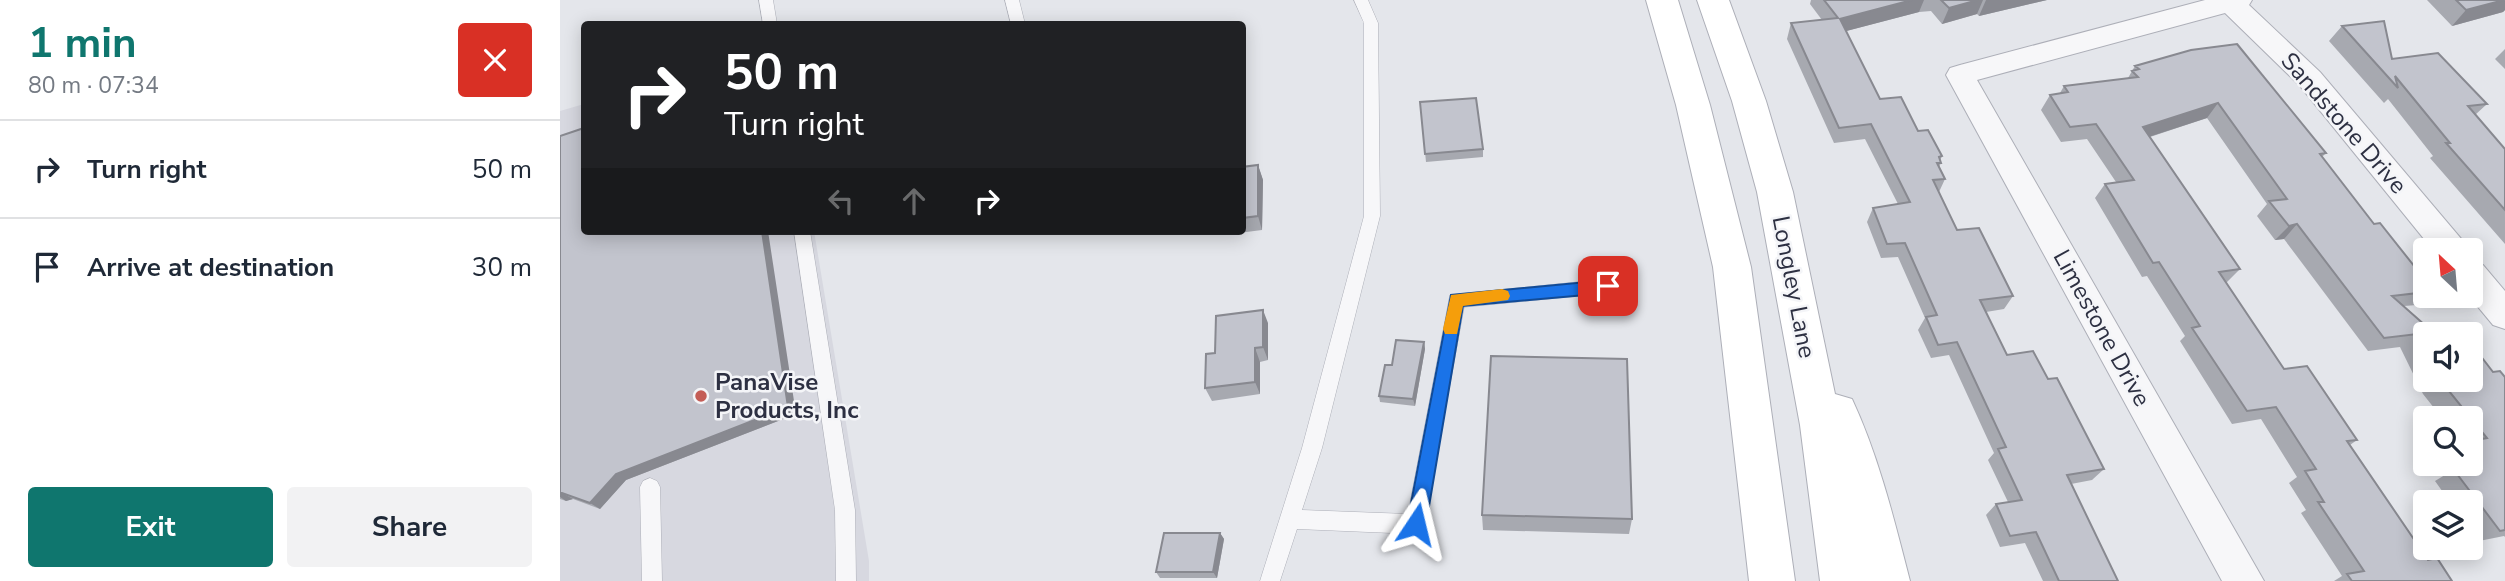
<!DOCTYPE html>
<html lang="en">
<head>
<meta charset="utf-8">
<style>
	:root { --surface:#fff; --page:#f2f2f3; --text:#1f2937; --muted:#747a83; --line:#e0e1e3; --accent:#0f766e }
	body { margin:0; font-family:"Nunito Sans",sans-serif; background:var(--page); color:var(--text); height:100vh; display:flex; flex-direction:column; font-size:26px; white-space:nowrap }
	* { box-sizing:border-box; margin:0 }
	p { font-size:23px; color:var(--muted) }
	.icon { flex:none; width:38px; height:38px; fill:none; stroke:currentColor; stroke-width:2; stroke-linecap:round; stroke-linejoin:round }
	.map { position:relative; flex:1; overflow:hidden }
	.details { display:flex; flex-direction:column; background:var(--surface); width:560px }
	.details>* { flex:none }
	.top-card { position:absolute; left:21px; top:21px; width:665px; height:214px; border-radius:7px; box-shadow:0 4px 18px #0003; background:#202124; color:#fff; overflow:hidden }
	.needle { width:46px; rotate:334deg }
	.tools { position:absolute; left:1853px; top:238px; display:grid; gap:14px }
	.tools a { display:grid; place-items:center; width:70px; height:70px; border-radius:7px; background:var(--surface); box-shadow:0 4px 18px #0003; font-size:35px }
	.pin { position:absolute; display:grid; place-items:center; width:60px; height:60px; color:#fff; margin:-30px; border-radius:14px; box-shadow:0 4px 10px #0006 }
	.me { position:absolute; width:77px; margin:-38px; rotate:10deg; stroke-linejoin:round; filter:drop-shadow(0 0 5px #0008) }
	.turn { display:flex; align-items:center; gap:24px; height:147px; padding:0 28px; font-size:32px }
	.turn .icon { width:91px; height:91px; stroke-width:2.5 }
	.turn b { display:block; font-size:49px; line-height:60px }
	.lanes { display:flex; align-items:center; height:66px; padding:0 28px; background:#0003; justify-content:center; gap:35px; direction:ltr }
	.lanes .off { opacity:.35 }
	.round { display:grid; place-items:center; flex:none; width:74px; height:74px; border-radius:7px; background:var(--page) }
	.headline { display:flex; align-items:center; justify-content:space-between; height:119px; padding:0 28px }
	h1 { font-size:42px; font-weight:700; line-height:52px; color:var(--accent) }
	.cta { display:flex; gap:14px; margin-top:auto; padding:14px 28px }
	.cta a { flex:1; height:80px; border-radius:7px; background:var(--accent); color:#fff; font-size:28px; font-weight:700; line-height:80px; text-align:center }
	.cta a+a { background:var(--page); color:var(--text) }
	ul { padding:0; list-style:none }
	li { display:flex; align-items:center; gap:21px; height:98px; padding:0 28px; border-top:2px solid var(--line) }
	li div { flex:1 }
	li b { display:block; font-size:26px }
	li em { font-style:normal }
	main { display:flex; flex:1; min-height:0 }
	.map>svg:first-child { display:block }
	.built { fill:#d7d8e0 }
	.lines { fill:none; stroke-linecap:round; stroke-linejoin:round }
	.service-casing { stroke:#adafb8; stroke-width:1 }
	.minor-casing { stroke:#adafb8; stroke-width:2 }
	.secondary-casing { stroke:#adafb8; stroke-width:2 }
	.service { fill:#f7f7f9; fill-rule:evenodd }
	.minor { fill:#f7f7f9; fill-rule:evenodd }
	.secondary { fill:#fff; fill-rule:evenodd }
	.wall { fill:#a7a9b0 }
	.shaded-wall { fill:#888990 }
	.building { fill:#c2c4cd; stroke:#888990; stroke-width:2 }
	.route { fill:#1a73e8; stroke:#114b97; stroke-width:2 }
	.slow { fill:#f59e0b }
	.poi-dot { fill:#c45d56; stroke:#f4f5f8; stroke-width:2.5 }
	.labels { text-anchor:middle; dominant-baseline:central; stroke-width:5; stroke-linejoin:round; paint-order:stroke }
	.street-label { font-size:24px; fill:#2d3042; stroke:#f4f5f8 }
	.poi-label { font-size:24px; font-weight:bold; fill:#2d3042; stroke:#f4f5f8; text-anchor:start }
</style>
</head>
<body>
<main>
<section class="details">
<div class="headline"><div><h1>1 min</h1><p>80 m · 07:34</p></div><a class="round" style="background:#d93025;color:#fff"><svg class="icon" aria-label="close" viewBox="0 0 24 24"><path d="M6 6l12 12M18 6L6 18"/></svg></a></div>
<ul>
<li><svg class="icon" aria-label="right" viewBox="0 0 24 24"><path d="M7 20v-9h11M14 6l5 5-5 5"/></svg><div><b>Turn right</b></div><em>50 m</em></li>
<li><svg class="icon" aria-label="arrive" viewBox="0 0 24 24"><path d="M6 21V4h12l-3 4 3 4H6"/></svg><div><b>Arrive at destination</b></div><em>30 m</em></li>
</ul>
<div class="cta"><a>Exit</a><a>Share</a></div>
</section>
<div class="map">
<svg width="1945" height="581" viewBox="0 0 1945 581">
	<rect width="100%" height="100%" fill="#e4e6eb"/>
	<!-- built -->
	<path class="built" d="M 24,104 L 24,231 L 254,231 L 309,561 L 309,581 L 0,581 L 0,111 Z"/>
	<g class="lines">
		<defs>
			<path id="service" d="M 199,0 L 213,0 L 217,24 L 203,24 Z
				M 445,0 L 459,0 L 465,24 L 451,24 Z
				M 794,0 L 808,0 L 818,23 L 820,216 L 762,448 L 742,510 L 848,514 L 890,295 L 1048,279 L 1054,281 L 1057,286 L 1054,291 L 1048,293 L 904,307 L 863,531 L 856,534 L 737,529 L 720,581 L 700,581 L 742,448 L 804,216 L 804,23 Z
				M 234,231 L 250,231 L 295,510 L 296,581 L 276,581 L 275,510 Z
				M 90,478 L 97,481 L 100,487 L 102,581 L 82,581 L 80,487 L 83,481 Z"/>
			<path id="minor" d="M 1645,0 L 1692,0 L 1689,5 L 1760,72 L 1903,241 L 1908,250 L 1873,250 L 1740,86 L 1665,13 L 1417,80 L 1704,581 L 1662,581 L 1386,75 L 1390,68 L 1400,65 Z
				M 1911,261 L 1923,265 L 1945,291 L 1945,329 L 1933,325 L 1909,296 Z"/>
			<path id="secondary" d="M 1086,0 L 1118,0 L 1150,105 L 1191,267 L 1235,581 L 1189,581 L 1153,267 L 1116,105 Z
				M 1137,0 L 1169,0 L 1206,101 L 1233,192 L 1275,394 L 1292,399 C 1319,457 1334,519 1350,581 L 1260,581 L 1240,425 L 1197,192 L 1172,101 Z"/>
		</defs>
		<!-- service casing -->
		<use href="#service" class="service-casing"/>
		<!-- minor casing -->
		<use href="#minor" class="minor-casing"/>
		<!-- secondary casing -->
		<use href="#secondary" class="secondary-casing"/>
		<!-- service -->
		<use href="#service" class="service"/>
		<!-- minor -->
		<use href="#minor" class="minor"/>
		<!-- secondary -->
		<use href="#secondary" class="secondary"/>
	</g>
	<!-- wall -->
	<path class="wall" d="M 1251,0 L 1487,0 L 1419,16 L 1417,14 L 1382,24 L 1371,11 L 1359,12 L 1286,31 L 1320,99 L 1358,131 L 1382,156 L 1380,160 L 1381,163 L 1379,167 L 1385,179 L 1379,192 L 1397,230 L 1453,296 L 1444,309 L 1426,312 L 1447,355 L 1488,379 L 1544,469 L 1532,480 L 1511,484 L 1558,581 L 1483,581 L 1465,543 L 1440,547 L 1426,515 L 1436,504 L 1448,502 L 1428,460 L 1434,453 L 1389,355 L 1371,358 L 1358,330 L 1365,318 L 1338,257 L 1321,258 L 1307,222 L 1313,208 L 1338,204 L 1305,139 L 1274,143 L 1227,39 L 1231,23 L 1262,20 L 1250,4 Z
		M 1867,0 L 1945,0 L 1945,10 L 1943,12 L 1892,26 Z
		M 1782,26 L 1832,59 L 1927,104 L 1915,115 L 1945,149 L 1945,244 L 1870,158 L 1873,156 L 1828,99 L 1824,103 L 1769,41 Z
		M 1945,49 L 1945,69 L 1935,59 Z
		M 1575,66 L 1766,153 L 1762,157 L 1814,224 L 1866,281 L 1866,296 L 1868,296 L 1857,305 L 1844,306 L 1866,334 L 1866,380 L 1911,380 L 1933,372 L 1945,377 L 1945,537 L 1944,536 L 1919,541 L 1911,530 L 1911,502 L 1890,502 L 1875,481 L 1893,470 L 1888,464 L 1911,464 L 1911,418 L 1882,418 L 1863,394 L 1840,347 L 1808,351 L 1724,239 L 1715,240 L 1697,216 L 1707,204 L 1647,118 L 1590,137 L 1680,269 L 1666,283 L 1724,369 L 1797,440 L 1790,445 L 1868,560 L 1892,581 L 1774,581 L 1782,576 L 1741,513 L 1746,510 L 1729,483 L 1737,477 L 1701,419 L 1672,424 L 1620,341 L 1625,336 L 1587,276 L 1582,277 L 1535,198 L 1545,184 L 1556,182 L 1527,139 L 1501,142 L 1481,110 L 1490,95 L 1500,93 L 1504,86 L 1568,78 Z
		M 860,102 L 923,149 L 923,157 L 866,162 Z
		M 0,136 L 236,414 L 66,480 L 40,509 L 13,499 L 6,501 L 0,499 Z
		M 698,165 L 703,180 L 702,230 L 663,235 L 661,231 L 682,231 L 682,167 Z
		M 708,323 L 708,360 L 700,362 L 700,394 L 652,401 L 645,388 L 655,353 Z
		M 864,342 L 865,349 L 855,406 L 820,402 L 819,396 L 832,365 Z
		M 922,515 L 1072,519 L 1069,534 L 923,530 Z
		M 660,533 L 664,539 L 657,578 L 600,578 L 596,572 Z"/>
	<!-- shaded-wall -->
	<path class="shaded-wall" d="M 1352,0 L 1364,0 L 1359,12 L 1275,34 L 1280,19 Z
		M 1418,0 L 1423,0 L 1417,14 L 1382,24 L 1389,8 Z
		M 1426,0 L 1487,0 L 1419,16 Z
		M 1945,0 L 1945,10 L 1943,12 L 1892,26 L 1906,10 Z
		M 1658,103 L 1647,118 L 1573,142 L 1583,127 Z
		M 698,165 L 703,180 L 702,230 L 698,216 Z
		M 1737,224 L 1724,239 L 1715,240 L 1729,226 Z
		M 202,231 L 208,231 L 236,414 L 66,480 L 40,509 L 30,503 L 56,474 Z
		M 703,310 L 708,323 L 708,360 L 703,347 Z
		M 864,342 L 865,349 L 855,406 L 853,399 Z
		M 695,348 L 700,362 L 700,394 L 695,382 Z
		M 0,493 L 2,493 L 13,499 L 6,501 L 0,497 Z
		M 660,533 L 664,539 L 657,578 L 653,572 Z"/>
	<!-- building -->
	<path class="building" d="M 1264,0 L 1352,0 L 1280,19 L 1320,99 L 1341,97 L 1358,131 L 1368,130 L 1382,156 L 1379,157 L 1381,163 L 1377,163 L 1385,179 L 1373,180 L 1397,230 L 1419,228 L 1453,296 L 1420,300 L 1447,355 L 1473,351 L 1488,379 L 1497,378 L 1544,469 L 1507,475 L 1558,581 L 1499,581 L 1476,532 L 1450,536 L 1436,504 L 1462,500 L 1438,449 L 1446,447 L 1397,342 L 1378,345 L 1366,317 L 1377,315 L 1345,243 L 1327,244 L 1313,208 L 1350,202 L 1311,124 L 1279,128 L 1231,23 L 1278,18 Z
		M 1381,0 L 1418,0 L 1389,8 Z
		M 1896,0 L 1944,0 L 1906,10 Z
		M 1824,21 L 1832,59 L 1878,53 L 1927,104 L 1908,106 L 1945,149 L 1945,210 L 1886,143 L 1890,143 L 1835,76 L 1838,88 L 1782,26 Z
		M 1677,44 L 1766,153 L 1760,154 L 1814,224 L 1820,223 L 1866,281 L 1866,292 L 1832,296 L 1875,334 L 1866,334 L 1866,351 L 1857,334 L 1824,338 L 1737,224 L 1729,226 L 1709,201 L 1727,199 L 1658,103 L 1583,127 L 1680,269 L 1659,272 L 1724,369 L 1747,366 L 1797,440 L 1787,441 L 1868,560 L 1877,558 L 1892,581 L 1792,581 L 1787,574 L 1804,571 L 1758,502 L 1764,502 L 1745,471 L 1756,469 L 1716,407 L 1687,411 L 1632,328 L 1640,326 L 1599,262 L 1593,263 L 1545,184 L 1574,180 L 1536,124 L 1510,127 L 1490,95 L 1508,92 L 1504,86 L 1578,77 L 1572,71 L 1579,69 L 1575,66 L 1631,50 Z
		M 916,98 L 923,149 L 865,154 L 860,102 Z
		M 24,128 L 24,231 L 202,231 L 228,407 L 56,474 L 30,503 L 2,493 L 0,493 L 0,136 Z
		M 698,165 L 698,216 L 682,218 L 682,167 Z
		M 703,310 L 703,347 L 695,348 L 695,382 L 645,388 L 646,354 L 655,353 L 656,316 Z
		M 836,340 L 864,342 L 853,399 L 819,396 L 825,365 L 832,365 Z
		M 1913,346 L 1933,372 L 1940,371 L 1945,377 L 1945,530 L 1940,531 L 1894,470 L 1918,465 L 1911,456 L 1911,441 L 1927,438 L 1880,380 L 1911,380 L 1911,347 Z
		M 931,356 L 1067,359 L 1072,519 L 922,515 Z
		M 604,533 L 660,533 L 653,572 L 596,572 Z"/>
	<!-- route -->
	<path class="route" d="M 1048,280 L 1056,286 L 1048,293 L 903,306 L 866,524 L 863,530 L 856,533 L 850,530 L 847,524 L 891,295 Z"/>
	<!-- slow -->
	<path class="slow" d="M 942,289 L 948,291 L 950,296 L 948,300 L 903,306 L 897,334 L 885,334 L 883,329 L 891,295 Z"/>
	<!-- markers -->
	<circle class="poi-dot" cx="141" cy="396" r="7"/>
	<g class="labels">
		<!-- street labels -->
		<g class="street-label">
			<text transform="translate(1784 123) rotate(49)">Sandstone Drive</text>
			<text transform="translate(1234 287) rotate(79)">Longley Lane</text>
			<text transform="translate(1542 328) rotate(61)">Limestone Drive</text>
		</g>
		<!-- poi labels -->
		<g class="poi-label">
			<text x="155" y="382">PanaVise<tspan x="155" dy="28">Products, Inc</tspan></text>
		</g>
	</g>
</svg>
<div class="tools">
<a><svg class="needle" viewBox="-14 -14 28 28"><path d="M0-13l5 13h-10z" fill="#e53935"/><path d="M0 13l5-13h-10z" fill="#747a83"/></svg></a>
<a><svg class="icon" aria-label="sound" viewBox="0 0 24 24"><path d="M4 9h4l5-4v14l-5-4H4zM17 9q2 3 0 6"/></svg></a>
<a><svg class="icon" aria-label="search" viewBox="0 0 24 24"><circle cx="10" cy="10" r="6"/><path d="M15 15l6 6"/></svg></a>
<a><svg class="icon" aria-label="layers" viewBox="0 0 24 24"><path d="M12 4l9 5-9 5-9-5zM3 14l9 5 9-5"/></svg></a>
</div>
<div class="pin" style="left:1048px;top:286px;background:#d93025"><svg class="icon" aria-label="arrive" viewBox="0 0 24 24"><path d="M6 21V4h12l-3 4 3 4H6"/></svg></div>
<svg class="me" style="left:856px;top:524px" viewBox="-20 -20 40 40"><path d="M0-17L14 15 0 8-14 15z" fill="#1a73e8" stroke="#fff" stroke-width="4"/></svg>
<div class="top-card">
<div class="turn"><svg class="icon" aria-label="right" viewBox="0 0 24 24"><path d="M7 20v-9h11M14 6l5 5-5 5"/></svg><div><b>50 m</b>Turn right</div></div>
<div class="lanes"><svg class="icon off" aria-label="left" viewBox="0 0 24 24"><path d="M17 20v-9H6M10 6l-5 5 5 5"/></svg><svg class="icon off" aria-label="ahead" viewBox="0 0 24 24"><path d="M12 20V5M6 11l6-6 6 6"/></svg><svg class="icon" aria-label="right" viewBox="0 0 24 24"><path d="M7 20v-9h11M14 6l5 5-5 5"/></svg></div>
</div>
</div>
</main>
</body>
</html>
